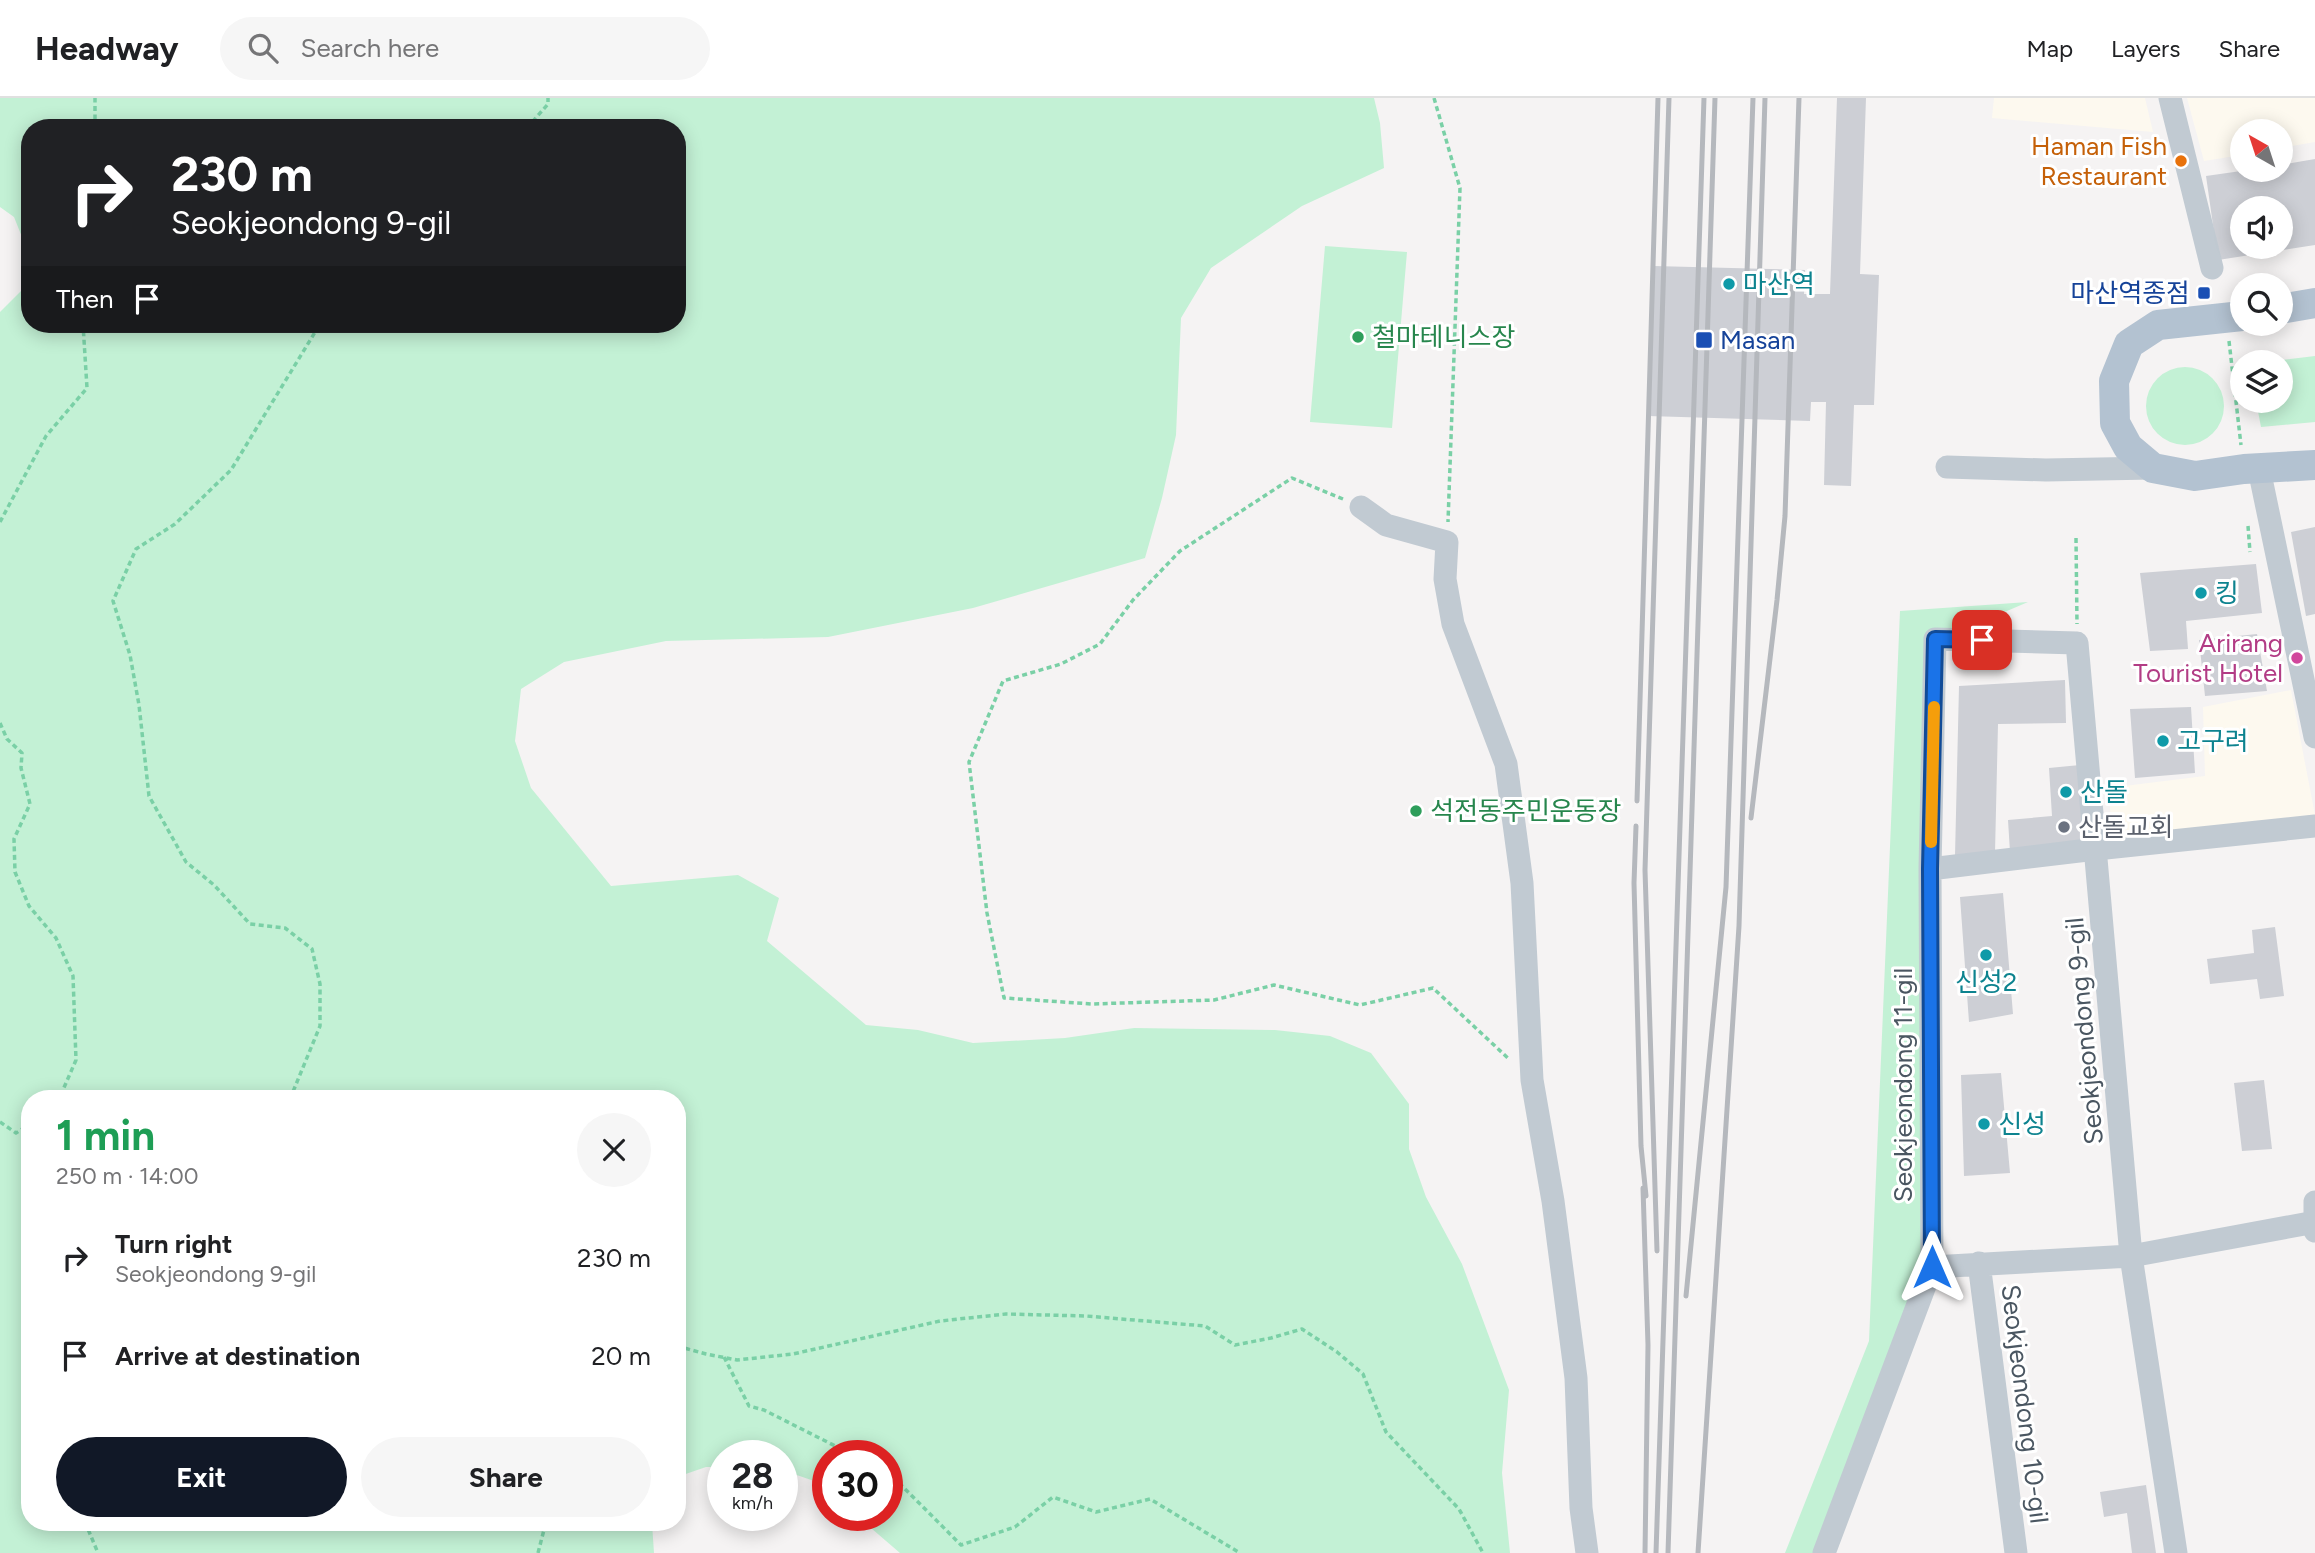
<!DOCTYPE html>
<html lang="en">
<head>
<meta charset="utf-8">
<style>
	:root { --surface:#fff; --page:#f6f6f6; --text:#202124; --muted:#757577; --line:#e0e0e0; --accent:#111827 }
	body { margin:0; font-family:Figtree,"Noto Sans KR",sans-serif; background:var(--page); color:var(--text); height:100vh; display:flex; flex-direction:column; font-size:26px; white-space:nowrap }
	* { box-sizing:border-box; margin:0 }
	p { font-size:23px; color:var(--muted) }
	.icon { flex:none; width:38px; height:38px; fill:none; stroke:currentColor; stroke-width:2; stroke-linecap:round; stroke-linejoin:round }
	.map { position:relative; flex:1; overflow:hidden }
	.details { position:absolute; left:21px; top:992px; width:665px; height:441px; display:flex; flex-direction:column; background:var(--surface); border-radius:28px; box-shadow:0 4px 18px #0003 }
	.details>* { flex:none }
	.banner { position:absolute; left:21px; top:21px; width:665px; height:214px; border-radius:28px; box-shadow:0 4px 18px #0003; background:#202124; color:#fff; overflow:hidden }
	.needle { width:46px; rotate:321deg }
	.buttons { position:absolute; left:2230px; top:21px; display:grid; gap:14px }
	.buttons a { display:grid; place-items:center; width:63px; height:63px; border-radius:50%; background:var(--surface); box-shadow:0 4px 18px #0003; font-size:35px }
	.speed { position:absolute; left:707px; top:1342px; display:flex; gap:14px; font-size:35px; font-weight:700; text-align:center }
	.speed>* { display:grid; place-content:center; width:91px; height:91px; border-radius:50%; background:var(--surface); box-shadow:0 4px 18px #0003; line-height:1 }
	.speed small { font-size:18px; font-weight:400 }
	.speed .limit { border:10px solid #d22; background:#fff; color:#111 }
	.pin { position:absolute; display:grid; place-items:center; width:60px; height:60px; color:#fff; margin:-30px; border-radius:14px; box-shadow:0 4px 10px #0006 }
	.me { position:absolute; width:77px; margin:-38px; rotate:0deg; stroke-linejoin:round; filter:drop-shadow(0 0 5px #0008) }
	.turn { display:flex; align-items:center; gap:24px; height:147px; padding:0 35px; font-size:32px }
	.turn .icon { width:91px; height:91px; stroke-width:2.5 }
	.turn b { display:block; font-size:49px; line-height:60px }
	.then { display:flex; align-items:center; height:66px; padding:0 35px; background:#0003; gap:14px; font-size:26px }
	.round { display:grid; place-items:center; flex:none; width:74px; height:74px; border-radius:37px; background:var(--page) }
	.head { display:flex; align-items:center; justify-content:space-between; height:119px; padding:0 35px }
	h1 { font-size:42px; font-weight:700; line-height:52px; color:#1e9e55 }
	.button { display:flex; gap:14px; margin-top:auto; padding:14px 35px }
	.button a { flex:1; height:80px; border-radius:42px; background:var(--accent); color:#fff; font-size:28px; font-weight:700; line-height:80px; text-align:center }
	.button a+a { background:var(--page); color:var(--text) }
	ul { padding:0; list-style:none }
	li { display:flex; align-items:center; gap:21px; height:98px; padding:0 35px }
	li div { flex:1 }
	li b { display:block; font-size:26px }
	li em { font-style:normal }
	header { display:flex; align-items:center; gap:42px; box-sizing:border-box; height:98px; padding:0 35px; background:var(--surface); border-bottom:2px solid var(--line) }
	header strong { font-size:33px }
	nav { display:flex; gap:38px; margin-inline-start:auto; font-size:24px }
	.search { width:490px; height:63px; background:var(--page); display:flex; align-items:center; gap:18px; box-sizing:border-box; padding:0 24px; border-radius:38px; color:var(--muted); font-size:26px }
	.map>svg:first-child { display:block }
	.commercial { fill:#fdf9ef }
	.green { fill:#c3f1d5 }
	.building { fill:#cdcfd5; fill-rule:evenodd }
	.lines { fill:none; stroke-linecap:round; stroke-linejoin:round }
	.path { stroke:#7ad0a6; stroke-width:3.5; stroke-dasharray:5 3.5; stroke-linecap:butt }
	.minor { stroke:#c1cad2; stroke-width:23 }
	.major { stroke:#b3c2d1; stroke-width:30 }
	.rail { stroke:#b5b8bd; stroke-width:5 }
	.route-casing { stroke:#114b97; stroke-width:18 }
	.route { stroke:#1a73e8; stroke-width:12 }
	.slow { stroke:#f59e0b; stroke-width:12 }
	.food-dot { fill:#e8710a; stroke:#fff; stroke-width:2.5 }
	.culture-dot { fill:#0f9aa8; stroke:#fff; stroke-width:2.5 }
	.transit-dot { fill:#1a4fb4; stroke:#fff; stroke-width:2.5 }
	.leisure-dot { fill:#2e9e5b; stroke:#fff; stroke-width:2.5 }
	.hotel-dot { fill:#d1479c; stroke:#fff; stroke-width:2.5 }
	.worship-dot { fill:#6b7280; stroke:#fff; stroke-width:2.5 }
	.labels { text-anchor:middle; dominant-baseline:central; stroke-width:6; stroke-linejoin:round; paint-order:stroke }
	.food-label { font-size:26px; fill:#c56008; stroke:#fff; text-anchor:end }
	.culture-label { font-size:26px; fill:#0d838f; stroke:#fff; text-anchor:start }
	.transit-label { font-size:26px; fill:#164399; stroke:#fff; text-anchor:end }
	.leisure-label { font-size:26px; fill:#27864d; stroke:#fff; text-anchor:start }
	.hotel-label { font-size:26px; fill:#b23c85; stroke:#fff; text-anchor:end }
	.worship-label { font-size:26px; fill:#5b616d; stroke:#fff; text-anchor:start }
	.street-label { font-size:26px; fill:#4a5661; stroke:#fff }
</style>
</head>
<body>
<header>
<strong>Headway</strong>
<div class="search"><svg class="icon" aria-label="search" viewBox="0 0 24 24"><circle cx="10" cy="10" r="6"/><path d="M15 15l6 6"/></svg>Search here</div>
<nav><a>Map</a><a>Layers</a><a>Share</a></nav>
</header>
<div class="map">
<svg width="2315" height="1455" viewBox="0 0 2315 1455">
	<rect width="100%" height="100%" fill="#f5f3f3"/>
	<!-- commercial -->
	<path class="commercial" d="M 1994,0 L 2145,0 L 2153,34 L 1992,20 Z
		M 2187,0 L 2315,0 L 2315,44 L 2280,50 L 2280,33 L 2242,33 L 2242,57 L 2204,63 Z
		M 2291,592 L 2315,717 L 2113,740 L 2108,690 L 2205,678 L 2203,609 Z"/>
	<!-- green -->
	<path class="green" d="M 0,0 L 1374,0 L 1380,25 L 1384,70 L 1302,108 L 1211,170 L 1181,220 L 1176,337 L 1162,400 L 1145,460 L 973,510 L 828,539 L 666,543 L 564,564 L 521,591 L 515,643 L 531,690 L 611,788 L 738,777 L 779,800 L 767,843 L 866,927 L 918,932 L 973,945 L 1065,940 L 1134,930 L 1275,932 L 1330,938 L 1371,955 L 1409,1006 L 1409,1051 L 1426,1099 L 1462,1166 L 1509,1292 L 1502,1375 L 1510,1455 L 900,1455 L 857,1418 L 887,1418 L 887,1358 L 828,1358 L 828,1392 L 820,1385 L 782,1372 L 782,1358 L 723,1358 L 723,1369 L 706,1369 L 677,1379 L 677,1001 L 30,1001 L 30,1424 L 652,1425 L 654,1455 L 0,1455 L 0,214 L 30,184 L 30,226 L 677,226 L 677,30 L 30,30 L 30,159 L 14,119 L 0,109 Z
		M 1325,148 L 1407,154 L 1392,330 L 1310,324 Z
		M 2315,258 L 2315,324 L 2261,329 L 2256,303 L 2280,303 L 2280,264 L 2264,264 Z
		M2146 308a39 39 0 1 1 78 0a39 39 0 1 1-78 0Z
		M 2028,504 L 1930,546 L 1922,1193 L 1820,1455 L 1785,1455 L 1869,1243 L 1900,513 Z"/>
	<!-- building -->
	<path class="building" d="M 1837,0 L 1866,0 L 1860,176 L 1879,177 L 1874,307 L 1854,307 L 1851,388 L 1824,387 L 1826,304 L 1811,304 L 1810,323 L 1648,318 L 1654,168 L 1805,172 L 1804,196 L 1830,196 Z
		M 2315,61 L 2315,147 L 2218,162 L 2206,78 L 2248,72 L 2280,72 L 2280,67 ZM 2242,110 L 2280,110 L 2280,149 L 2242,149 Z
		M 2315,429 L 2315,516 L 2306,518 L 2291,434 Z
		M 2256,466 L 2262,515 L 2186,523 L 2188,551 L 2150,553 L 2140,475 Z
		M 2257,536 L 2267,593 L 2205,598 L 2199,542 Z
		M 2065,582 L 2066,625 L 1998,626 L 1995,755 L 1955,758 L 1959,588 Z
		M 2191,609 L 2195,675 L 2135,680 L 2130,611 Z
		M 2080,667 L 2083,747 L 2010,754 L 2008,722 L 2052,718 L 2049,670 Z
		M 2003,795 L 2013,916 L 1969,924 L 1960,799 Z
		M 2275,829 L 2284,898 L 2260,901 L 2257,881 L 2210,886 L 2207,861 L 2254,855 L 2252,832 Z
		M 2001,975 L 2010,1075 L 1964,1078 L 1961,977 Z
		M 2264,982 L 2272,1051 L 2242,1053 L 2234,985 Z
		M 2146,1387 L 2156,1455 L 2132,1455 L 2127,1415 L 2104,1419 L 2100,1394 Z"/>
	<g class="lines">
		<!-- path -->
		<path class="path" d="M 1434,0 L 1460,90 L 1448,424
			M 95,30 L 95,0
			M 527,30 L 548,6 L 548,0
			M 2229,243 L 2241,347
			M 1343,401 L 1292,380 L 1180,453 L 1133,502 L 1100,546 L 1061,566 L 1003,583 L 969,664 L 987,815 L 1004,900 L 1092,906 L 1214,902 L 1274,887 L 1360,907 L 1433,890 L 1510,962
			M 0,424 L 46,338 L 87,290 L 83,226
			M 2248,428 L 2250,454
			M 2076,440 L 2077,526
			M 0,625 L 7,641 L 22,655 L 21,670 L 30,706 L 14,741 L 15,774 L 29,808 L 56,840 L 73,878 L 76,962 L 59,1001
			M 290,1001 L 320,928 L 320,886 L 312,851 L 285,830 L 250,826 L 214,787 L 186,764 L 149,698 L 139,607 L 130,557 L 113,503 L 136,451 L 175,426 L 231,372 L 320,226
			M 0,1024 L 16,1035 L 30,1026
			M 677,1248 L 706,1256 L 737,1262 L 793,1256 L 940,1223 L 1006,1216 L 1086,1218 L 1205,1228 L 1235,1247 L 1271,1240 L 1302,1231 L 1337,1254 L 1363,1276 L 1386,1334 L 1459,1411 L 1483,1455
			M 724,1259 L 749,1308 L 764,1312 L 855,1358
			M 887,1373 L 961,1447 L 1015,1429 L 1053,1399 L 1096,1414 L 1150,1401 L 1240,1455
			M 85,1424 L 98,1455
			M 538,1455 L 546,1424"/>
		<!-- minor -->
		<path class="minor" d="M 2170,0 L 2212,170
			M 1947,369 L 2046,372 L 2153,370
			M 2259,371 L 2315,639
			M 1361,409 L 1386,427 L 1447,444 L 1445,481 L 1453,526 L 1506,666 L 1522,785 L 1532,982 L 1553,1103 L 1576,1280 L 1581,1410 L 1587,1455
			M 1930,771 L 2096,751 L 2315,728
			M 2315,1104 L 2315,1133
			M 1979,1165 L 2016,1455
			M 1932,1169 L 2131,1158 L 2315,1124
			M 1824,1455 L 1932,1169 L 1930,771 L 1935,541 L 2077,545 L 2131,1158 L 2176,1455"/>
		<!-- major -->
		<path class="major" d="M 2280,211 L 2315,205
			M 2242,218 L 2158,227 L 2129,246 L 2114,283 L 2115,325 L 2128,349 L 2153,370 L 2195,378 L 2244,371 L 2315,367"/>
		<!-- rail -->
		<path class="rail" d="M 1637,703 L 1658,0
			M 1751,720 L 1777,502 L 1785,418 L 1799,0
			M 1636,728 L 1634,785 L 1641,1048 L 1646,1098
			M 1643,1090 L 1648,1247 L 1645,1455
			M 1657,1153 L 1645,772 L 1669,0
			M 1686,1198 L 1726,789 L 1753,0
			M 1656,1455 L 1704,0
			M 1668,1455 L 1715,0
			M 1698,1455 L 1739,828 L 1765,0"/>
	</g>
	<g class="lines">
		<defs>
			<path id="route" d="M 1932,1169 L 1930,771 L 1935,541 L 1982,542"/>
		</defs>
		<!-- route casing -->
		<use href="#route" class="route-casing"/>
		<!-- route -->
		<use href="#route" class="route"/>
		<!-- slow -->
		<path class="slow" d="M 1931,744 L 1934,609"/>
	</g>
	<!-- markers -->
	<circle class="food-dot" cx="2181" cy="63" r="7"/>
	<g class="culture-dot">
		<circle cx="1729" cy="186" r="7"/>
		<circle cx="2201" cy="495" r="7"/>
		<circle cx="2163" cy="643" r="7"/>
		<circle cx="2066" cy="694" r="7"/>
		<circle cx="1986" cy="857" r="7"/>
		<circle cx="1984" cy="1026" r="7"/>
	</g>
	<g class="transit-dot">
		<rect x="2197" y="188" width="14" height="14" rx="3.5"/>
		<rect x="1695" y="233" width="18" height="18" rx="3.5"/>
	</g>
	<g class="leisure-dot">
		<circle cx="1358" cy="239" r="7"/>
		<circle cx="1416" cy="713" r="7"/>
	</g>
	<circle class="hotel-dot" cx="2297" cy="560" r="7"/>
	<circle class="worship-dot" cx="2064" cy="729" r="7"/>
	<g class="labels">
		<!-- food labels -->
		<g class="food-label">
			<text x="2167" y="48">Haman Fish<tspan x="2167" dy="30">Restaurant</tspan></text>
		</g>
		<!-- culture labels -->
		<g class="culture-label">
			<text x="1743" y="186">마산역</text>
			<text x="2215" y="495">킹</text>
			<text x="2177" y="643">고구려</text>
			<text x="2080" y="694">산돌</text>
			<text x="1986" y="884" text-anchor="middle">신성2</text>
			<text x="1998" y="1026">신성</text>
		</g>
		<!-- transit labels -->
		<g class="transit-label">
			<text x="2190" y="195">마산역종점</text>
			<text x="1720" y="242" text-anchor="start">Masan</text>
		</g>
		<!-- leisure labels -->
		<g class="leisure-label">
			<text x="1372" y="239">철마테니스장</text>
			<text x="1430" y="713">석전동주민운동장</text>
		</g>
		<!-- hotel labels -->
		<g class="hotel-label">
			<text x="2283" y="545">Arirang<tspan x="2283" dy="30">Tourist Hotel</tspan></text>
		</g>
		<!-- worship labels -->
		<g class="worship-label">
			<text x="2078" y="729">산돌교회</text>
		</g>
		<!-- street labels -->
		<g class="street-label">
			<text transform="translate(2084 933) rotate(-95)">Seokjeondong 9-gil</text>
			<text transform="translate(1903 987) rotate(-90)">Seokjeondong 11-gil</text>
			<text transform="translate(2025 1306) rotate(83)">Seokjeondong 10-gil</text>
		</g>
	</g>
</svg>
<div class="buttons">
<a><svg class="needle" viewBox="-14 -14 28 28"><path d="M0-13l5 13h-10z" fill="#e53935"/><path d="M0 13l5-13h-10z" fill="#757577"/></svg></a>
<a><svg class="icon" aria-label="sound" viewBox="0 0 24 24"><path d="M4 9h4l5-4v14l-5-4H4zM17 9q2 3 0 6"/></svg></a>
<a><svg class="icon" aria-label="search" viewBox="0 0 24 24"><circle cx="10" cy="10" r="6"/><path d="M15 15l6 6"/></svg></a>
<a><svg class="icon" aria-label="layers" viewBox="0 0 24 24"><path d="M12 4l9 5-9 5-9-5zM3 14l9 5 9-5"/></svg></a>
</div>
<div class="speed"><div>28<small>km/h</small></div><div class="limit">30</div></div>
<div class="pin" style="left:1982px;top:542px;background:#d93025"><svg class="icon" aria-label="arrive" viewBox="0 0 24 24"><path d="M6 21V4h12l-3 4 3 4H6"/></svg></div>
<svg class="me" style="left:1932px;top:1169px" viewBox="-20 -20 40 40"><path d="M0-17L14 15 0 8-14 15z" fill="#1a73e8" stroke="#fff" stroke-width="4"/></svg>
<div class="banner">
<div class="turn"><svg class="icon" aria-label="right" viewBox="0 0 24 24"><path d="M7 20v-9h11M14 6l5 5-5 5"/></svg><div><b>230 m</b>Seokjeondong 9-gil</div></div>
<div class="then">Then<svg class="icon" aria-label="arrive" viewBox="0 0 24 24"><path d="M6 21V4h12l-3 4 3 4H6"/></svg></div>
</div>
<section class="details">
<div class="head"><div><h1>1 min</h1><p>250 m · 14:00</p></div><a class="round"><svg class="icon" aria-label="close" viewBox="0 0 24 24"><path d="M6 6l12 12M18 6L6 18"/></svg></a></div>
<ul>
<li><svg class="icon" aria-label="right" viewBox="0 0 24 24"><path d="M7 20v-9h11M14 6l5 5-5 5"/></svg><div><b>Turn right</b><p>Seokjeondong 9-gil</p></div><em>230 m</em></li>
<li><svg class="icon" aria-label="arrive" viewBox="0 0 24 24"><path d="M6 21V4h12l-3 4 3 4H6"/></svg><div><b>Arrive at destination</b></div><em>20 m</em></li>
</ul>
<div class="button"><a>Exit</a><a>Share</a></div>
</section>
</div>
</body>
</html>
